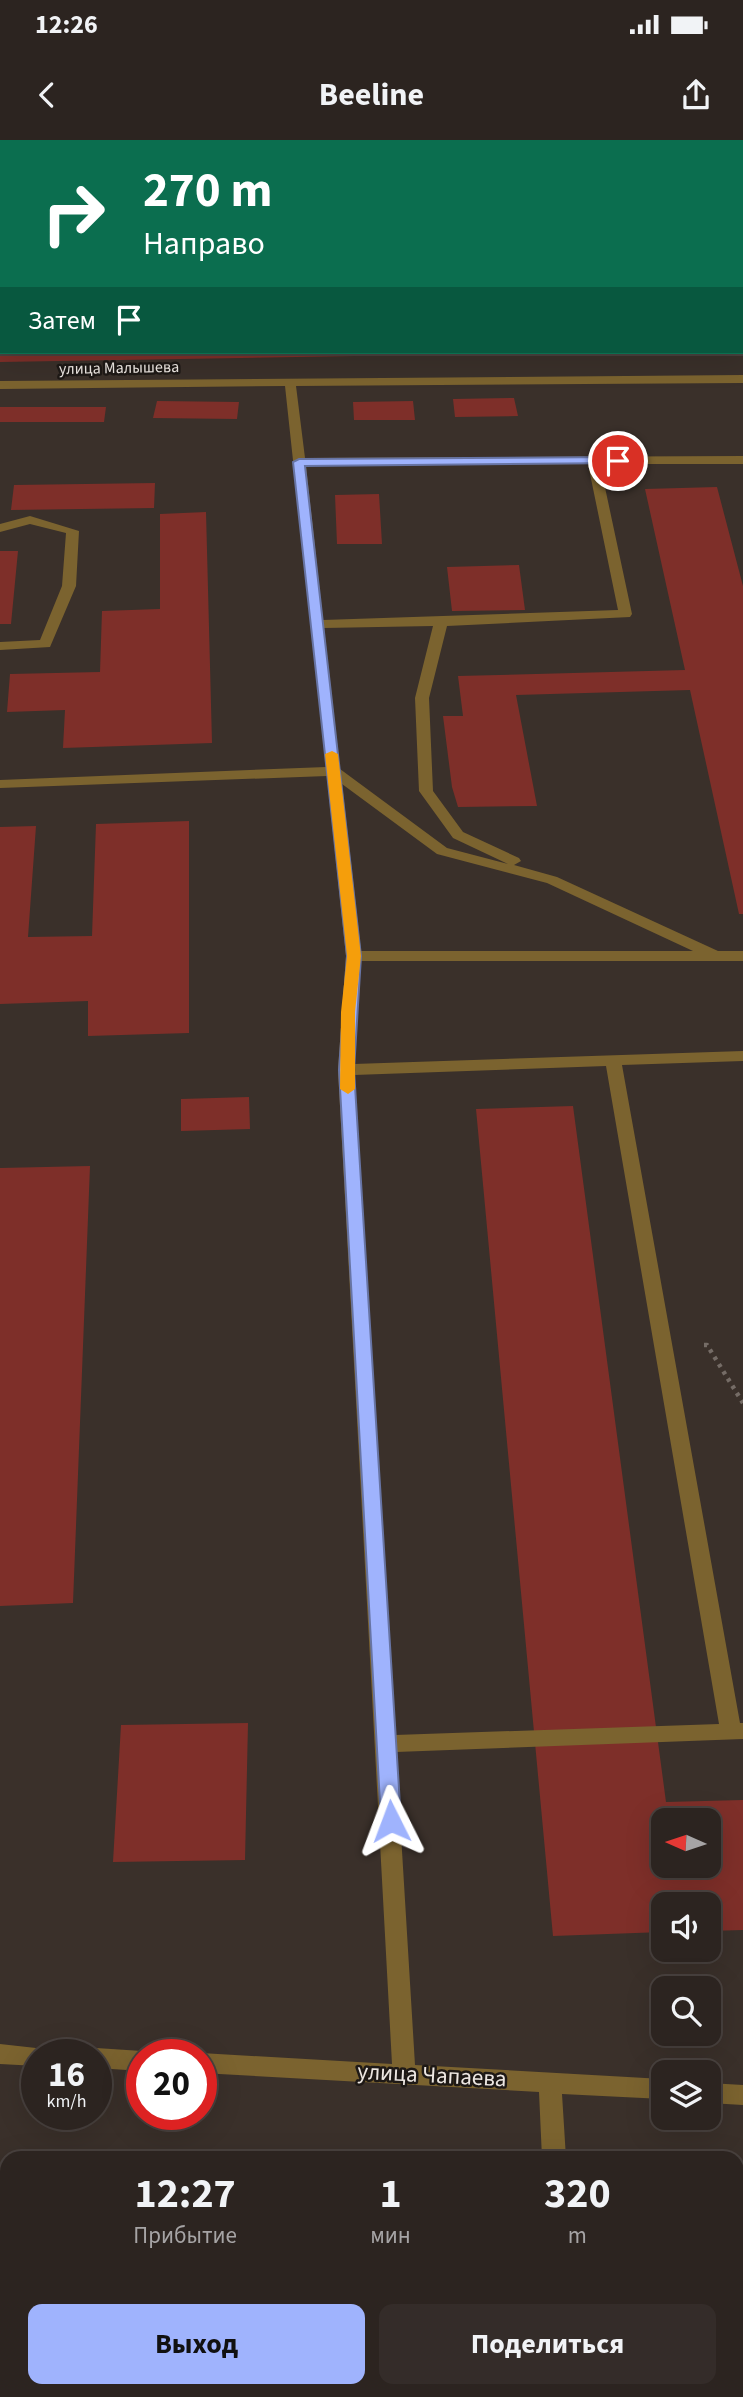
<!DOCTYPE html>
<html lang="ru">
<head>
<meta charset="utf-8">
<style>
	:root { --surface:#2c2420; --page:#342c29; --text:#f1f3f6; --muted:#a6a4a5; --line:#48413e; --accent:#9fb3fd }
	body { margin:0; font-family:"Source Sans 3",sans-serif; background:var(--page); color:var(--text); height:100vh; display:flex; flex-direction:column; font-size:26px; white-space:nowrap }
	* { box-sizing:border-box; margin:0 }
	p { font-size:23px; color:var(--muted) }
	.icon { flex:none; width:38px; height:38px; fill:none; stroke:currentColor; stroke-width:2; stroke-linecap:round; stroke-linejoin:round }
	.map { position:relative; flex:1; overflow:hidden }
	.sheet { position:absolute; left:0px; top:2011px; width:744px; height:247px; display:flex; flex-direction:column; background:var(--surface); border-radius:21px 21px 0 0; box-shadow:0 7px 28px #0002,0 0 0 2px var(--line) }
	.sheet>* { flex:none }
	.hud { position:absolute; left:0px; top:0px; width:744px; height:214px; box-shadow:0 7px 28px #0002,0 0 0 2px var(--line); background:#0b6e4f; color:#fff; overflow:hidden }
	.needle { width:46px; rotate:273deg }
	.buttons { position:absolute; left:651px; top:1668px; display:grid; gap:14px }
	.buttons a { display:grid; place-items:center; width:70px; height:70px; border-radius:14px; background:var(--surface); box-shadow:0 7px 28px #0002,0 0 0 2px var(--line); font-size:35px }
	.speed { position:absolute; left:21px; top:1899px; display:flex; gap:14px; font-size:35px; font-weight:700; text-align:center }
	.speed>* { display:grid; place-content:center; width:91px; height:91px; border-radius:50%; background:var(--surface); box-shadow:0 7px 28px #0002,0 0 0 2px var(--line); line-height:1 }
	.speed small { font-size:18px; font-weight:400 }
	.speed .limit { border:10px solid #d22; background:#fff; color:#111 }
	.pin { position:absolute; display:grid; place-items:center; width:60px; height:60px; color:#fff; margin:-30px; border:4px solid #fff; border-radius:50%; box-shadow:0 2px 7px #0007 }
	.me { position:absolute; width:77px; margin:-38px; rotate:357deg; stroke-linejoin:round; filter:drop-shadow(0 0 5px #0008) }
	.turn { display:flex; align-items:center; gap:24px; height:147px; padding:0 28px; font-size:32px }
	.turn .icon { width:91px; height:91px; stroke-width:2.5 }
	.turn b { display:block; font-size:49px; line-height:60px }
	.then { display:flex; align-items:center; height:66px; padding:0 28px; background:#0003; gap:14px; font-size:26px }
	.eta { display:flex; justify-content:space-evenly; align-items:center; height:119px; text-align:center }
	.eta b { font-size:42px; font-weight:700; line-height:49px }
	.button { display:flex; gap:14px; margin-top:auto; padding:14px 28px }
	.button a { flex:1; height:80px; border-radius:14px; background:var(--accent); color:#111; font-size:28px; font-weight:700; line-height:80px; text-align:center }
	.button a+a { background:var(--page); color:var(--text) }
	.status { display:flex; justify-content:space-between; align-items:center; height:49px; padding:0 35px; background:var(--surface); direction:ltr }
	.status svg { height:19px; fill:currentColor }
	header { display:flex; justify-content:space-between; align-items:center; height:91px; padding:0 28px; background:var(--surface); font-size:32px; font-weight:700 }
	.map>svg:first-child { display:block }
	.building { fill:#7e2f29; fill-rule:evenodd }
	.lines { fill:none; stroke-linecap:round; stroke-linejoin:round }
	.path-far1 { stroke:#756c66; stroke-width:2.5; stroke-dasharray:2.5 3.5; stroke-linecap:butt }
	.path { stroke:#756c66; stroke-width:4.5; stroke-dasharray:3.5 5; stroke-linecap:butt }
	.minor { fill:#7b632f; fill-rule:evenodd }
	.route { fill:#9fb3fd; stroke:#6774a4; stroke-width:2 }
	.slow { fill:#f59e0b }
	.labels { text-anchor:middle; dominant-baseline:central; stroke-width:5; stroke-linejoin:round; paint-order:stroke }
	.far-street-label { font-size:16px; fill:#ede7e2; stroke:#1e1916 }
	.near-street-label { font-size:23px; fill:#ede7e2; stroke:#1e1916 }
</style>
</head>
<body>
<div class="status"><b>12:26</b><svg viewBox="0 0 49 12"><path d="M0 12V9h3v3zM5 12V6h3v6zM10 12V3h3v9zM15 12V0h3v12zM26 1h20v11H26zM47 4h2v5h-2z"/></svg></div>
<header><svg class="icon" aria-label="back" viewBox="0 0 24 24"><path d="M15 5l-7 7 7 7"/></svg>Beeline<svg class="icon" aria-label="share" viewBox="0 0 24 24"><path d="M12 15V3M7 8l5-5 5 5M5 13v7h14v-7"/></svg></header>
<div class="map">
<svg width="743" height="2257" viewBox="0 0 743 2257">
	<rect width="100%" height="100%" fill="#3a302a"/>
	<!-- building -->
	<path class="building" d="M 0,212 L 471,212 L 471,214 L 0,222 Z
		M 514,258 L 518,276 L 455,277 L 453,259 Z
		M 157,261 L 239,262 L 237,279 L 153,278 Z
		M 413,261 L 415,280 L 354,280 L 353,262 Z
		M 0,267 L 106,267 L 104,282 L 0,282 Z
		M 155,343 L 154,368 L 11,370 L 14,345 Z
		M 717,347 L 743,446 L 743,774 L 739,774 L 690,550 L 516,555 L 537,666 L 458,667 L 452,647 L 443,576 L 463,576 L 458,536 L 685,530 L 645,349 Z
		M 379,354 L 382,404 L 337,404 L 335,355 Z
		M 206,372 L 212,603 L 63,608 L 65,570 L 7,572 L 10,534 L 100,532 L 102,471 L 160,469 L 160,374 Z
		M 0,411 L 18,411 L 11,484 L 0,484 Z
		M 519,425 L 525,470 L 452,471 L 447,427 Z
		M 189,681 L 189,893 L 88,896 L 88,861 L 0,864 L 0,687 L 36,686 L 28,797 L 92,796 L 96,684 Z
		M 249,957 L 250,989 L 181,991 L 181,959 Z
		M 573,966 L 666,1662 L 743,1660 L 743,1790 L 709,1791 L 709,1764 L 663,1764 L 663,1792 L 553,1796 L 476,969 ZM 663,1680 L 709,1680 L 709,1726 L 663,1726 Z
		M 90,1026 L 73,1463 L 0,1466 L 0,1028 Z
		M 248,1583 L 245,1720 L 113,1722 L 121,1585 Z"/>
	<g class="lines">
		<!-- path-far1 -->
		<path class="path-far1" d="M 99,2 L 101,0"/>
		<!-- path -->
		<path class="path" d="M 704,1205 L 707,1205 L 743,1263"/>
		<!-- minor -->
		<path class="minor" d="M 183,0 L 193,0 L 193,2 L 183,2 Z
			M 526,0 L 536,0 L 536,2 L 526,2 Z
			M 0,170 L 2,170 L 2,176 L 0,176 Z
			M 743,235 L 743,243 L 296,246 L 305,318 L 743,316 L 743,324 L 600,324 L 632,474 L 630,477 L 447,486 L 429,558 L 433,651 L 463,692 L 519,718 L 521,721 L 514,725 L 557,737 L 718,811 L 743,811 L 743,821 L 361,821 L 354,924 L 743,911 L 743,921 L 622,925 L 740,1583 L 743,1583 L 743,1599 L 396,1612 L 415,1925 L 663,1939 L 663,1959 L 562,1954 L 566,2018 L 542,2018 L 539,1952 L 201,1933 L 201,1914 L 197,1914 L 201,1913 L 392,1924 L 338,930 L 346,816 L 327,636 L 0,648 L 0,640 L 326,627 L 285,246 L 0,249 L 0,241 ZM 588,324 L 618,470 L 323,480 L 306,326 ZM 433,486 L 415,558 L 419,651 L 453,698 L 508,724 L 447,708 L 340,629 L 324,488 ZM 342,644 L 437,714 L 547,743 L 693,811 L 361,811 ZM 606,926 L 719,1584 L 395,1595 L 354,935 Z
			M 30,376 L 79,391 L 76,446 L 50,507 L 0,510 L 0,502 L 40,500 L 62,446 L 66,393 L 30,384 L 0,392 L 0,384 Z
			M 0,1904 L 45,1909 L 48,1914 L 37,1914 L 37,1926 L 0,1924 Z
			M 96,1908 L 142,1911 L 150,1914 L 142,1914 L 142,1931 L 96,1928 L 96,1914 L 86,1914 Z
			M 709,1943 L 743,1945 L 743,1965 L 709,1963 Z
			M 554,2250 L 578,2250 L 578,2257 L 554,2257 Z"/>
	</g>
	<!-- route -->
	<path class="route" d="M 618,317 L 623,321 L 622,323 L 305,326 L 361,816 L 354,930 L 401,1681 L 398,1686 L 391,1689 L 384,1686 L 381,1681 L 339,930 L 347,816 L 293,322 L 299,319 Z"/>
	<!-- slow -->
	<path class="slow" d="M 332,611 L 338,614 L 361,816 L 355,872 L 355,949 L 348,954 L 340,949 L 341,872 L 347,816 L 325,614 Z"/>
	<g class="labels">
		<!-- far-street labels -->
		<g class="far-street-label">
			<text transform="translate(119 228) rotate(-1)">улица Малышева</text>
		</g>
		<!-- near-street labels -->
		<g class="near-street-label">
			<text transform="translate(432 1935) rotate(3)">улица Чапаева</text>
		</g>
	</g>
</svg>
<div class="buttons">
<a><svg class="needle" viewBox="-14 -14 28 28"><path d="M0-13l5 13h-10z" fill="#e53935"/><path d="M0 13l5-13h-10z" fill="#a6a4a5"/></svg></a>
<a><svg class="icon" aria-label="sound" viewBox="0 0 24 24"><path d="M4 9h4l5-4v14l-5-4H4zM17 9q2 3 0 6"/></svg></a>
<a><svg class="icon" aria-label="search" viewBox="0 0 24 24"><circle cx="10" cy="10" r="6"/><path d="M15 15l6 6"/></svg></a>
<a><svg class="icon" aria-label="layers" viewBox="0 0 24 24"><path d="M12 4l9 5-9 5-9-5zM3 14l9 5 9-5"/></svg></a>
</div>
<div class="speed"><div>16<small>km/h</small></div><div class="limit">20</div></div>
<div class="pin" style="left:618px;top:321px;background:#d93025"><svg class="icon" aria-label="arrive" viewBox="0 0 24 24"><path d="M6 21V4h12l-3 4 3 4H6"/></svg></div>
<svg class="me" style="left:391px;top:1681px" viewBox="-20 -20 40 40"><path d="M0-17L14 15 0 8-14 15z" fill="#9fb3fd" stroke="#fff" stroke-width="4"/></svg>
<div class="hud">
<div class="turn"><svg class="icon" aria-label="right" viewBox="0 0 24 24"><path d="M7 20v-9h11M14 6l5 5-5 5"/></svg><div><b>270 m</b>Направо</div></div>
<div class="then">Затем<svg class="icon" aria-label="arrive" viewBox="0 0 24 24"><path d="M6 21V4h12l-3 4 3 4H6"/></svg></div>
</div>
<section class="sheet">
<div class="eta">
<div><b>12:27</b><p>Прибытие</p></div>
<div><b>1</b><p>мин</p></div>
<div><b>320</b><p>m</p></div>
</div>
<div class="button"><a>Выход</a><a>Поделиться</a></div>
</section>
</div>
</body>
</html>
